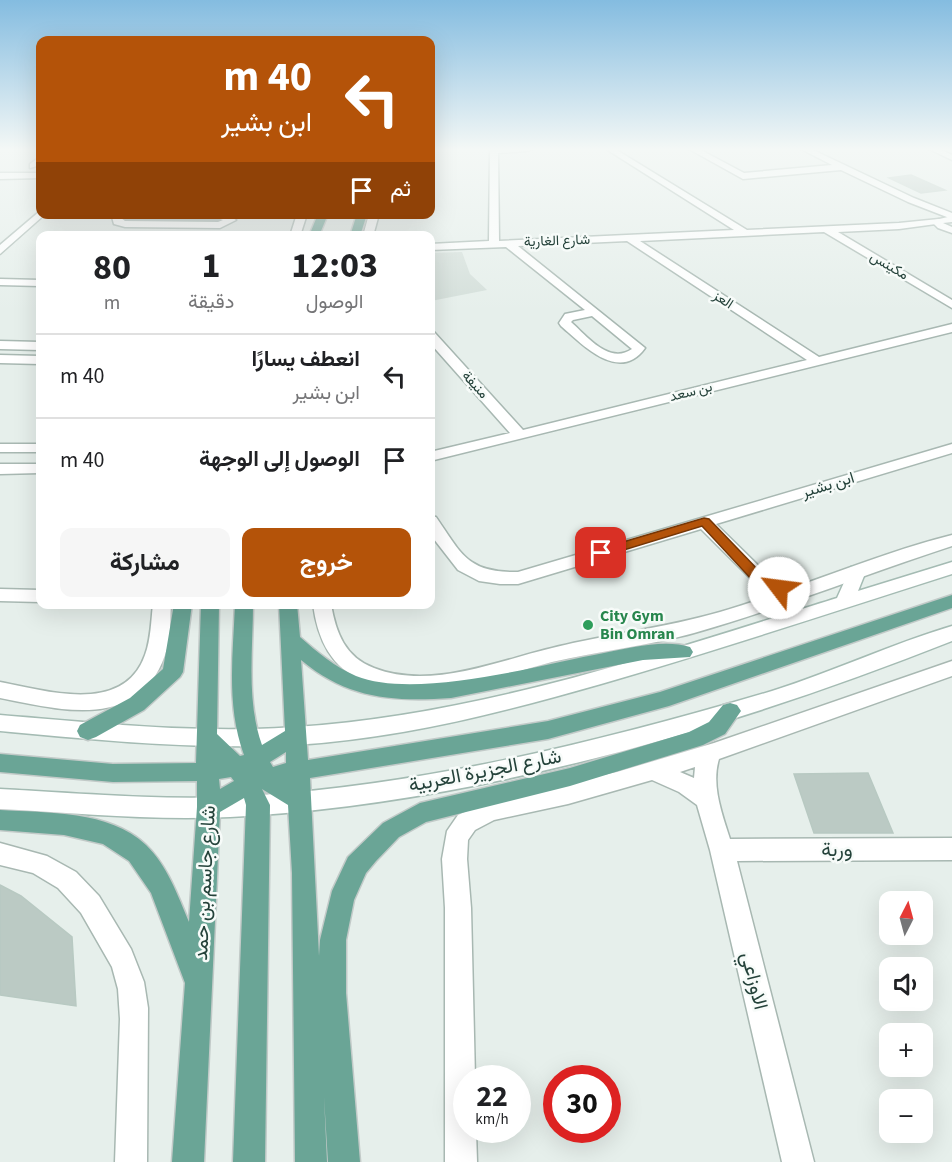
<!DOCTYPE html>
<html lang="ar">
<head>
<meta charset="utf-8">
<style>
	:root { --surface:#fff; --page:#f6f6f6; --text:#202124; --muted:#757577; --line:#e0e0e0; --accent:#b45309 }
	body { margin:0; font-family:"Source Sans 3",Vazirmatn,sans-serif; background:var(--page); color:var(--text); direction:rtl; height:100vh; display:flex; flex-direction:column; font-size:22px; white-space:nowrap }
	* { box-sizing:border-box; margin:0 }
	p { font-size:20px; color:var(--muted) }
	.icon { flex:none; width:33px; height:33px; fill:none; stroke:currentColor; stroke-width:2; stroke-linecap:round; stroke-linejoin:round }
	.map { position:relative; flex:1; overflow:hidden; direction:ltr }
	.side { position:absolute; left:36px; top:231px; width:399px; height:378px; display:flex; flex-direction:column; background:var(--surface); border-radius:12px; box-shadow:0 6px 24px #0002; direction:rtl }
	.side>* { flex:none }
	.guide { position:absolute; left:36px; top:36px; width:399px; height:183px; border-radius:12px; box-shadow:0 6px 24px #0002; direction:rtl; background:#b45309; color:#fff; overflow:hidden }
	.needle { width:39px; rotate:6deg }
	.controls { position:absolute; left:879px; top:891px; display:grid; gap:12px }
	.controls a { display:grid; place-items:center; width:54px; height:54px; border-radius:12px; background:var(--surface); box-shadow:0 6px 24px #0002; font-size:30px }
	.speed { position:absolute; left:453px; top:1065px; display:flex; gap:12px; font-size:30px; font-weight:700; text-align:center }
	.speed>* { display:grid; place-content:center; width:78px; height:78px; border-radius:50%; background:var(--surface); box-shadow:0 6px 24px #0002; line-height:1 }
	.speed small { font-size:15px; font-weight:400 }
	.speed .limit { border:9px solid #d22; background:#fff; color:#111 }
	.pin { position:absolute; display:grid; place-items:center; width:51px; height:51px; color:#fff; margin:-26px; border-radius:12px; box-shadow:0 3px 9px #0006 }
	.me { position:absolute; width:66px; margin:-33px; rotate:300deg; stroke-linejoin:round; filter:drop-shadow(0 0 4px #0008) }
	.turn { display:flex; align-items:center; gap:21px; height:126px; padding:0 24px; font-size:27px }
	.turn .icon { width:78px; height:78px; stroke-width:2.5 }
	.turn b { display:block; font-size:42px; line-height:51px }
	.then { display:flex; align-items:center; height:57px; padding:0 24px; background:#0003; gap:12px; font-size:22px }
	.eta { display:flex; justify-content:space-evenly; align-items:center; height:102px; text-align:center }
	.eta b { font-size:36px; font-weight:700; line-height:42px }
	.action { display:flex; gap:12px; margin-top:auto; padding:12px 24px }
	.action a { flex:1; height:69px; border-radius:12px; background:var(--accent); color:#fff; font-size:24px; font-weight:700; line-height:69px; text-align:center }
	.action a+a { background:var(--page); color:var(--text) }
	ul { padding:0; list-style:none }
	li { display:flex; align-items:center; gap:18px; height:84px; padding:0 24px; border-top:2px solid var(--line) }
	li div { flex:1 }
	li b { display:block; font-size:22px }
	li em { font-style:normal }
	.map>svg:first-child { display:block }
	.built { fill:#d4dfda }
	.building { fill:#bbcac4; stroke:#b8c9c2; stroke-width:1.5 }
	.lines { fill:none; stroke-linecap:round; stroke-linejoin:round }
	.minor-casing { stroke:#a8b8b2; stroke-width:3 }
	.tertiary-casing { stroke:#a8b8b2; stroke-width:3 }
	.secondary-casing { stroke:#a4bbb3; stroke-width:3 }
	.primary-casing { stroke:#c2cac8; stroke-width:3 }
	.minor { fill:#fff; fill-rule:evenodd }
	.tertiary { fill:#fff; fill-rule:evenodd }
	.secondary { fill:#fff; fill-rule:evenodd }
	.primary { fill:#6aa596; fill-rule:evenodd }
	.route { fill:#b45309; stroke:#753606; stroke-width:1.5 }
	.leisure-dot { fill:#2e9e5b; stroke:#f7fbf9; stroke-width:2 }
	.labels { text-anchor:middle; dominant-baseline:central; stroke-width:5; stroke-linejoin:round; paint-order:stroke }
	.far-street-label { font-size:14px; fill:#24423a; stroke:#f7fbf9 }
	.street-label { font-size:16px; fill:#24423a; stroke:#f7fbf9 }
	.leisure-label { font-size:16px; font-weight:bold; fill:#27864d; stroke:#f7fbf9; text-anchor:start }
	.near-street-label { font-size:20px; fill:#24423a; stroke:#f7fbf9 }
</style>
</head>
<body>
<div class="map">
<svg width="952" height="1162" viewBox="0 0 952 1162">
	<rect width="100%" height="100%" fill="#e6efeb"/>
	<!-- built -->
	<path class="built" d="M 462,252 L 470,274 L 487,290 L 431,301 L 431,253 Z"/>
	<!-- building -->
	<path class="building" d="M 911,175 L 945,190 L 921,193 L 889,178 Z
		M 868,773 L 893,833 L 814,833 L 794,774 Z
		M 0,885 L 21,896 L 72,937 L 76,1006 L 0,995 Z"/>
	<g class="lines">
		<defs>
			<path id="minor" d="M 490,149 L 532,149 L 528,151 L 498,153 L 499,241 L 734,230 L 606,149 L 615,149 L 747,230 L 899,223 L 939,219 L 941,221 L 936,224 L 899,229 L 838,232 L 952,300 L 952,308 L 824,232 L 640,241 L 819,357 L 952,324 L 952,332 L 430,461 L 430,452 L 510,433 L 430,343 L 430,331 L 434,332 L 523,430 L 807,360 L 627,241 L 518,246 L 645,348 C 619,384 582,344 561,326 L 559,323 L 565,314 L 585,310 L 506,247 L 430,250 L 430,244 L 489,241 ZM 592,316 L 632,349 C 609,365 587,336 571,322 L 573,320 Z
				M 689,149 L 699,149 L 744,173 L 832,165 L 801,149 L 811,149 L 914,198 L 952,213 L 952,219 L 908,202 L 841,170 L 743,179 Z
				M 929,149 L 939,149 L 952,155 L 952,160 Z
				M 37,159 L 40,159 L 40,165 L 30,168 L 30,164 Z
				M 40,211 L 43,216 L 0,254 L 0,245 Z
				M 64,214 L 226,214 L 236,220 L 220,228 L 125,227 L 114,224 L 112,217 L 68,217 ZM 121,218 L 220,219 L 223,220 L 218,222 L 125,221 Z
				M 297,214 L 307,214 L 300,236 L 290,236 Z
				M 0,279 L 40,280 L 40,286 L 0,285 Z
				M 0,341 L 40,342 L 40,350 L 0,349 Z
				M 0,355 L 40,356 L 40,364 L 0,363 Z
				M 0,444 L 40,444 L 40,452 L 0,452 Z
				M 952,444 L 952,453 L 716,524 L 772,579 L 806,588 L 809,592 L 806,596 L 800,598 L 760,588 L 701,529 L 518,584 L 500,584 L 479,581 L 458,570 L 430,534 L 430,516 L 436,517 C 462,555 468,573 518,572 Z
				M 0,464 L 40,464 L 40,473 L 0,474 Z
				M 0,589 L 40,590 L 40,602 L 0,601 Z
				M 153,604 L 171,604 C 170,621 171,639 165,655 C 139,731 60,710 0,698 L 0,682 C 47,691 124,715 145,655 C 151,639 151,621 153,604 Z
				M 952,661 L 952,676 L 719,759 C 711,785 722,814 730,839 L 952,838 L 952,860 L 737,861 L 814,1162 L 782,1162 L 710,850 L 697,805 L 679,792 L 652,780 L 568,804 L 494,820 L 475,830 L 468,840 L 467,859 L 471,908 L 475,1078 L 466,1078 L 466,1130 L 476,1130 L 477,1162 L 445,1162 L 445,908 L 442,859 L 447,831 L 458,815 L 492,800 L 617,772 L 714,743 ZM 695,767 L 694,778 L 680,772 Z
				M 0,843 L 47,856 L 76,872 L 99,896 L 131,949 L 144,982 L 148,1008 L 147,1162 L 115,1162 L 120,1019 L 118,989 L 112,967 L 81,913 L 58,888 L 33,873 L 0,865 Z"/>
			<path id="tertiary" d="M 0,173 L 40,173 L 40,178 L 0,179 Z
				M 369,214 L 379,214 L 373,236 L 363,236 Z
				M 952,216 L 952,222 L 943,223 L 952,227 L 952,233 L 938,228 L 931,221 Z
				M 952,535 L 952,546 C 866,574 782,608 694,633 C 648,646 599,651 552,662 C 490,678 421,707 358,678 C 328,664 317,635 313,604 L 331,604 C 336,633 345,657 374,668 C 430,690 497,661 552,648 C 608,634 665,628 720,612 C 798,589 873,555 952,535 Z"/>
			<path id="secondary" d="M 952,562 L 952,574 C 835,611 719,650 601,684 C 500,713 399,739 294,745 C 196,750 98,740 0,731 L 0,715 C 98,723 197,734 295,727 C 481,715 660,653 837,598 L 851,567 L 863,567 L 866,571 L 858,591 Z
				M 952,626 L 952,641 C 727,730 473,804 230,817 C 154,821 77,813 0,809 L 0,789 C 76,793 153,800 230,797 C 414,788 596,743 772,691 C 833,672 891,644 952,626 Z"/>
			<path id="primary" d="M 318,214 L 328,214 L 319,236 L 309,236 Z
				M 357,214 L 367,214 L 360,236 L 350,236 Z
				M 952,595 L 952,608 L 669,706 L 548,739 L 310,778 L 319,956 L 320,940 L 332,891 L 348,857 L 383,823 L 420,803 L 570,768 L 689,732 L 709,722 L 723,705 L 730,703 L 737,705 L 741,711 L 725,734 L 703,745 L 570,786 L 426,822 L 399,837 L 376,861 L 366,873 L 354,900 L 346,940 L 346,993 L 360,1162 L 328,1162 L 324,1097 L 327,1162 L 295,1162 L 292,873 L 288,805 L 262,789 L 270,805 L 265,1162 L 233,1162 L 246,805 L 244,798 L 220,812 L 204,1162 L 172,1162 L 185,983 L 151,893 L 129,861 L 103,844 L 64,835 L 0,830 L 0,810 C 47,813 109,810 146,845 C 167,865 178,896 189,922 L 197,807 L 197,781 L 113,782 L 0,772 L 0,754 L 113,764 L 196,763 L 201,604 L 219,604 L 217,734 L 240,756 L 244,755 C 226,706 233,655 235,604 L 253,604 C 253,650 246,701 262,745 L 285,731 L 279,604 L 297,604 L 300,637 C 317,652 335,667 356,676 C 416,700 539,665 604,653 C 630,648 664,639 690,647 L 693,652 L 690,657 L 643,660 L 451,698 C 393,702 348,699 301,660 L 308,760 L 548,721 L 660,692 ZM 286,752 L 286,763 L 273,767 L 270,762 ZM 231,777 L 234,781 L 220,789 L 219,779 Z
				M 174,604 L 192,604 L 183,672 L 180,677 L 144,710 L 96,737 L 88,740 L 80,737 L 77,731 L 80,725 L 130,698 L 163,669 Z"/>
		</defs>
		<!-- minor casing -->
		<use href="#minor" class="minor-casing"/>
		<!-- tertiary casing -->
		<use href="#tertiary" class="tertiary-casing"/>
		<!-- secondary casing -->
		<use href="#secondary" class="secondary-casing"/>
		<!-- primary casing -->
		<use href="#primary" class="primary-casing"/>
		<!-- minor -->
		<use href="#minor" class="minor"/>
		<!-- tertiary -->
		<use href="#tertiary" class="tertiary"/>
		<!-- secondary -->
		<use href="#secondary" class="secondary"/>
		<!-- primary -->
		<use href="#primary" class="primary"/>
	</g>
	<!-- sky -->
	<linearGradient id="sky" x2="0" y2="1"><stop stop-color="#84bce0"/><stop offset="0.48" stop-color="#f4f8f6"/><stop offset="1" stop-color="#f4f8f6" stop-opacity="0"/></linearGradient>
	<rect width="952" height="311" fill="url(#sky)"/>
	<!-- route -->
	<path class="route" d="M 704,518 L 709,519 L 763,575 L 771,581 L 784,585 L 786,588 L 784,592 C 773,595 762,587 753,581 L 702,526 L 601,557 L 594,553 L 596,550 Z"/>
	<!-- markers -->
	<circle class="leisure-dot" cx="588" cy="625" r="6"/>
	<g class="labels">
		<!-- far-street labels -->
		<g class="far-street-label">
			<text transform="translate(557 241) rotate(-2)">شارع الغارية</text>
			<text transform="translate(889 266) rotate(30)">مكينس</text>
			<text transform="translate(723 300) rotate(33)">العز</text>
			<text transform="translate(475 385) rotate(48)">منيفة</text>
			<text transform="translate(691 392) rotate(-14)">بن سعد</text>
		</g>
		<!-- street labels -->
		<g class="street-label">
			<text transform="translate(828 485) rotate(-17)">ابن بشير</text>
		</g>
		<!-- leisure labels -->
		<g class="leisure-label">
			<text x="600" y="616">City Gym<tspan x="600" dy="18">Bin Omran</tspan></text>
		</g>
		<!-- near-street labels -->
		<g class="near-street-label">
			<text transform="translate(485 771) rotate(-11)">شارع الجزيرة العربية</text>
			<text x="837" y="850">وربة</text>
			<text transform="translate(205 883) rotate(-87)">شارع جاسم بن حمد</text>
			<text transform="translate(754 981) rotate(76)">الاوزاعي</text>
		</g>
	</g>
</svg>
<div class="controls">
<a><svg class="needle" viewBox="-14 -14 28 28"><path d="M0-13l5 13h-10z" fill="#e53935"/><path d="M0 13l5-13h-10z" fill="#757577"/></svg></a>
<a><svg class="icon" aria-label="sound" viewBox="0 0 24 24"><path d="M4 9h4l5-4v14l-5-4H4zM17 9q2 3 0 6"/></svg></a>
<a>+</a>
<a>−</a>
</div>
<div class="speed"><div>22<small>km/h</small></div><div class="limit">30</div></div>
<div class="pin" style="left:601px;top:553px;background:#d93025"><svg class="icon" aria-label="arrive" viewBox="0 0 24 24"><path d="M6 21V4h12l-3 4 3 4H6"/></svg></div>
<svg class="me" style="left:779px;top:588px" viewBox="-20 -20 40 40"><circle r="19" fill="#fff"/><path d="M0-13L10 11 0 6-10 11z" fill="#b45309"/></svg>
<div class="guide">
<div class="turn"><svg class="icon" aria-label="left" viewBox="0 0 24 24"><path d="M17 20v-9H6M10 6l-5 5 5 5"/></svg><div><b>40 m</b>ابن بشير</div></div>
<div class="then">ثم<svg class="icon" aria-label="arrive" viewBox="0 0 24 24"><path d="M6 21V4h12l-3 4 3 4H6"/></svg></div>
</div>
<section class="side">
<div class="eta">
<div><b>12:03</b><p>الوصول</p></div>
<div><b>1</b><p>دقيقة</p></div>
<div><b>80</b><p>m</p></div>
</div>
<ul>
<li><svg class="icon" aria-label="left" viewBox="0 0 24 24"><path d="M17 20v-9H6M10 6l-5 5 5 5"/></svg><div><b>انعطف يسارًا</b><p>ابن بشير</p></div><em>40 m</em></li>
<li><svg class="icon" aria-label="arrive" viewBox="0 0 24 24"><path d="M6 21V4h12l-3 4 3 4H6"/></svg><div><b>الوصول إلى الوجهة</b></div><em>40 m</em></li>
</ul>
<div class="action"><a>خروج</a><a>مشاركة</a></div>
</section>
</div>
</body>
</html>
